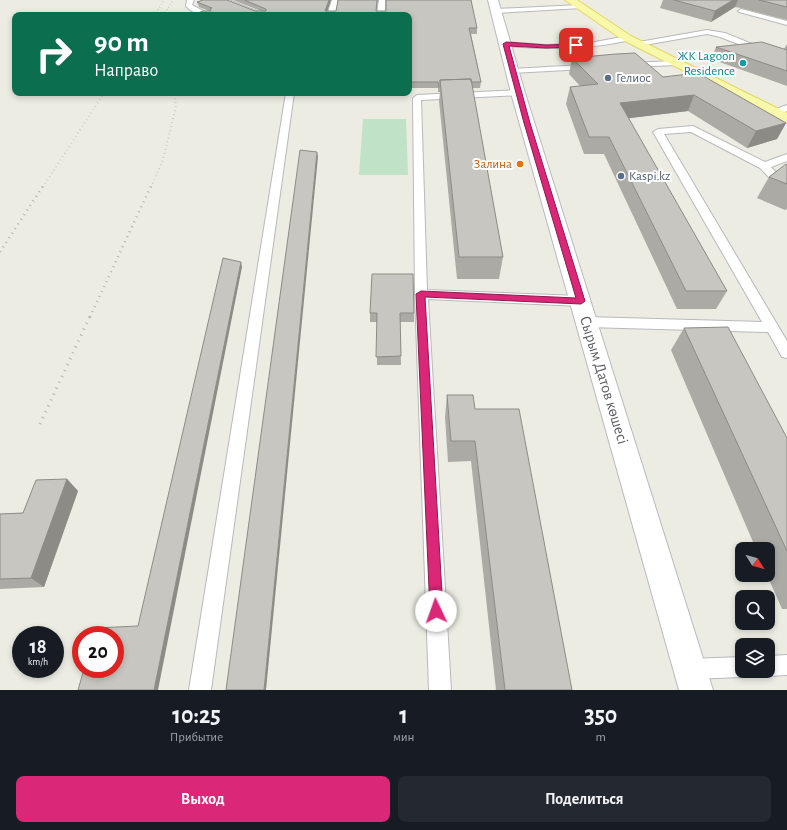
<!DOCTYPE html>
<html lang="ru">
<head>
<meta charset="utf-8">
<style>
	:root { --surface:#171b24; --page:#242831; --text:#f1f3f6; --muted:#9ea1a6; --accent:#db2777 }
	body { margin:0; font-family:"Alegreya Sans",sans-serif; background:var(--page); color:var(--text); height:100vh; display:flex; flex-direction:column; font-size:15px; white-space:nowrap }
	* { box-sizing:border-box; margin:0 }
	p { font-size:13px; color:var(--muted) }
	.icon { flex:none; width:22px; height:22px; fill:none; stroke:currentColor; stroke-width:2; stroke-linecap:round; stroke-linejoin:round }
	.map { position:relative; height:690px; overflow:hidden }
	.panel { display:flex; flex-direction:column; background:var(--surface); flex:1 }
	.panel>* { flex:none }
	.guide { position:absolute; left:12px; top:12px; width:400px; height:84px; border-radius:8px; box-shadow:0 2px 6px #0003; background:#0b6e4f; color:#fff; overflow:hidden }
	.needle { width:26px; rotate:127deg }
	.controls { position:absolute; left:735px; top:542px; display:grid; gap:8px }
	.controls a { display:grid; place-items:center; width:40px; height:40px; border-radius:8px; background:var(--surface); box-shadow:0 2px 6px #0003; font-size:20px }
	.speed { position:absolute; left:12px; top:626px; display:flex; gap:8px; font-size:20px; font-weight:700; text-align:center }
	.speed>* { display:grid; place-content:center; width:52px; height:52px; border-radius:50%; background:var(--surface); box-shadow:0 2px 6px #0003; line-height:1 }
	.speed small { font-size:10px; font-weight:400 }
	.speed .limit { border:6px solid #d22; background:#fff; color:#111 }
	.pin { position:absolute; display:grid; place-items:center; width:34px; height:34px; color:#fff; margin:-17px; border-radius:8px; box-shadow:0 2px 6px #0006 }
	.me { position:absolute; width:44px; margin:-22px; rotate:357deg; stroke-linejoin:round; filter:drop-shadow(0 0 3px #0008) }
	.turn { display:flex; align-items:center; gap:14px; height:84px; padding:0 16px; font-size:18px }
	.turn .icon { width:52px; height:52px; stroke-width:2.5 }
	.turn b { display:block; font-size:28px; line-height:34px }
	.eta { display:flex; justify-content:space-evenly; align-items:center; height:68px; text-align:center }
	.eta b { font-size:24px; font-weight:700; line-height:28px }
	.cta { display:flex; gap:8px; margin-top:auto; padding:8px 16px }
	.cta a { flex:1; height:46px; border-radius:8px; background:var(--accent); color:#fff; font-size:16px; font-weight:700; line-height:46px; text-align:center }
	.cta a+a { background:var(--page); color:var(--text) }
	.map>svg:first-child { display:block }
	.green { fill:#c0e2c6 }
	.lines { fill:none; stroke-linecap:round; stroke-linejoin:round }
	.service-casing { stroke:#b8b9be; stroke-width:2 }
	.secondary-casing { stroke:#b8bac0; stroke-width:2 }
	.primary-casing { stroke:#e6d662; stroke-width:2 }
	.service { fill:#fff; fill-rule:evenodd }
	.secondary { fill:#fff; fill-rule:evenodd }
	.primary { fill:#f8f8ab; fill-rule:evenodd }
	.rail-far3 { stroke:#b3b4b4; stroke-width:1.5; stroke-dasharray:0.5 2.5; stroke-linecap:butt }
	.rail-far2 { stroke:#b3b4b4; stroke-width:2; stroke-dasharray:0.5 3.5; stroke-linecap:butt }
	.rail-far1 { stroke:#b3b4b4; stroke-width:2.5; stroke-dasharray:1 4.5; stroke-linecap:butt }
	.rail { stroke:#b3b4b4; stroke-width:3; stroke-dasharray:1 5.5; stroke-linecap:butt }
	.wall { fill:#acaaa5 }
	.shaded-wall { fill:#8c8b86 }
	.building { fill:#c8c6c0; stroke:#8c8b86 }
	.route { fill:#db2777; stroke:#8e194d }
	.culture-dot { fill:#0f9aa8; stroke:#fff; stroke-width:1.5 }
	.service-dot { fill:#5c6f8a; stroke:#fff; stroke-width:1.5 }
	.food-dot { fill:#e8710a; stroke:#fff; stroke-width:1.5 }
	.labels { text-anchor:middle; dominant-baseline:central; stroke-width:4; stroke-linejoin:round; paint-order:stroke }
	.far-culture-label { font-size:13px; fill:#0d838f; stroke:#fff; text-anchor:end }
	.far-service-label { font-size:13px; fill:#4e5e75; stroke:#fff; text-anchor:start }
	.far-food-label { font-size:13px; fill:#c56008; stroke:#fff; text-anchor:end }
	.street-label { font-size:16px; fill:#5b5d62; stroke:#fff }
</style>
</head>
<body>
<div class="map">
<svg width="787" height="690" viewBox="0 0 787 690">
	<rect width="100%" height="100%" fill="#ecece2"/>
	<!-- green -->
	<path class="green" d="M 363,119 L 406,119 L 408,175 L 359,175 Z"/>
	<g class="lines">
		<defs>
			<path id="service" d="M 187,0 L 194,0 L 192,5 L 211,15 C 200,15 193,14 186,6 Z
				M 220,0 L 229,0 L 266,15 L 256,15 Z
				M 332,0 L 338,0 L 335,15 L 327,15 Z
				M 379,0 L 385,0 L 385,15 L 377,15 Z
				M 580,5 L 582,6 L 582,8 L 496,13 L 493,11 L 496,9 Z
				M 741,9 L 787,21 L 787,25 L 739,12 L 738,11 Z
				M 707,30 L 725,33 L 787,58 L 787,63 L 720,37 L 707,34 L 639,46 L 635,44 L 639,42 Z
				M 627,36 L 630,36 L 630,40 C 588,50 548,49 506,46 L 502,44 L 506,42 L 546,45 L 590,43 Z
				M 674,61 L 677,61 L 677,65 L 630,67 L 626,65 L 630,63 Z
				M 582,65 L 585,65 L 585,69 L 512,73 L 508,71 L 512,69 Z
				M 518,90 L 521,91 L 522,93 L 521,95 L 421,100 L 427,290 L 581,296 L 586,298 L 588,301 L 586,304 L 581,306 L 428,299 L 451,690 L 429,690 L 415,294 L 413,98 L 417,95 Z
				M 286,93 L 294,93 L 211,690 L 189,690 Z
				M 787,105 L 787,111 L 774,116 L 769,113 L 771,111 Z
				M 693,126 L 765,162 L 787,154 L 787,161 L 771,167 L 787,184 L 787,193 L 783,192 L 760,168 L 691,132 L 664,134 L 787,341 L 787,358 L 782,357 L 768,332 L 587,327 L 582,325 L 580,322 L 582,319 L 587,317 L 762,322 L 653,132 L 658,129 Z
				M 787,655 L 787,675 L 768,676 L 761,673 L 760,671 L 768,671 L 768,656 Z
				M 742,657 L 742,671 L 751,671 L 749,674 L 742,677 L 690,679 L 683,676 L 680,669 L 683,662 L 690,659 Z"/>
			<path id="secondary" d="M 488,0 L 498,0 L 525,93 L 713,690 L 679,690 L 511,93 Z"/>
			<path id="primary" d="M 565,0 L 577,0 L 631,36 L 787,113 L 787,123 L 623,40 Z"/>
		</defs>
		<!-- service casing -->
		<use href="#service" class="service-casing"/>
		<!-- secondary casing -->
		<use href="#secondary" class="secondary-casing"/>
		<!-- primary casing -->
		<use href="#primary" class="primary-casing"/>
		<!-- service -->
		<use href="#service" class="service"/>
		<!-- secondary -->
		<use href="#secondary" class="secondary"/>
		<!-- primary -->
		<use href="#primary" class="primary"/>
		<!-- rail-far3 -->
		<path class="rail-far3" d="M 155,15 L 164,0
			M 164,15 L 173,0"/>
		<!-- rail-far2 -->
		<path class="rail-far2" d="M 43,187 L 104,93
			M 151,187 L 163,160 L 176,106 L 174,93"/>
		<!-- rail-far1 -->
		<path class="rail-far1" d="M 0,252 L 43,186
			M 90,317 L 151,186"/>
		<!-- rail -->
		<path class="rail" d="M 40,424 L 90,316"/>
	</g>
	<!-- wall -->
	<path class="wall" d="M 203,0 L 227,0 L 255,11 L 261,11 L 233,0 L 331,0 L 327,11 L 336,11 L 338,0 L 378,0 L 376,11 L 386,11 L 386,0 L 471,0 L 477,28 L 477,34 L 471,34 L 481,82 L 480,88 L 472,88 L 503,257 L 499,279 L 457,279 L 439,101 L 440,92 L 438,92 L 438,88 L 409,88 L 409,15 L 193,15 L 203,11 L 209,11 L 199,7 L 197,2 Z
		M 663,0 L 787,0 L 787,20 L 741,8 L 735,7 L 711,22 L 660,8 Z
		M 787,44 L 787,86 L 711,59 L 716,47 L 784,49 Z
		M 572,58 L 663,77 L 786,123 L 777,139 L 747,148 L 688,111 L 628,118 L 727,291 L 716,309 L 677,309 L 604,154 L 584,154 L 566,104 L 570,87 L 580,86 L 569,74 Z
		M 787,165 L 787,209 L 785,210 L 757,198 L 769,177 Z
		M 370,313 L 414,313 L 414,322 L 400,322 L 401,365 L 377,365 L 377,322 L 370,322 Z
		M 684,328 L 787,438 L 787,609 L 782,609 L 767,575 L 768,575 L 768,549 L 756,549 L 671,350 Z
		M 447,395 L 475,409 L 572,690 L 496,690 L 471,461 L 448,462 L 445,417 Z
		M 67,479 L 78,491 L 44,587 L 0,589 L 0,514 L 23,513 Z"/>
	<!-- shaded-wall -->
	<path class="shaded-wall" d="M 329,0 L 331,0 L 326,15 L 325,11 Z
		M 733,0 L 738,0 L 735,7 L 711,22 L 715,11 Z
		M 694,95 L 688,111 L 615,120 L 620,103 Z
		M 786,123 L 777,139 L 747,148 L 756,131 Z
		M 317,152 L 318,157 L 266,690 L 264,690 Z
		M 241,262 L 242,267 L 158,690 L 154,690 Z
		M 67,479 L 78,491 L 44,587 L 31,578 Z"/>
	<!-- building -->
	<path class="building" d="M 203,0 L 227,0 L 255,11 L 266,11 L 266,9 L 244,0 L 329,0 L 325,11 L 336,11 L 338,0 L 377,0 L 376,11 L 386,11 L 386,0 L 471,0 L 477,28 L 469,28 L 481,82 L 471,82 L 471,79 L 440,80 L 440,87 L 439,87 L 438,82 L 409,82 L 409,15 L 193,15 L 203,11 L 211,11 L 210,9 L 212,8 L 197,2 Z
		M 674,0 L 733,0 L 715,11 Z
		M 759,0 L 787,0 L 787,7 Z
		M 762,42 L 787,50 L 787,71 L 716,47 Z
		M 635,53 L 663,77 L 698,73 L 786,123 L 756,131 L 694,95 L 620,103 L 727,291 L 686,291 L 609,137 L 589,137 L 570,87 L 598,84 L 572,58 L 616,54 Z
		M 471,79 L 503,257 L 459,257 L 440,80 Z
		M 300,150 L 317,152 L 264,690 L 226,690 Z
		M 786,164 L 787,165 L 787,184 L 769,177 Z
		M 223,258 L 241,262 L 154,690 L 78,690 L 84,669 L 115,669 L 115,635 L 93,635 L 95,628 L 138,626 Z
		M 372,274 L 413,274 L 414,313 L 400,313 L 401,356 L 376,357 L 377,313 L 370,313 Z
		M 728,327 L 787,438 L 787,551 L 684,328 Z
		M 447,395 L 473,395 L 475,409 L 519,409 L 572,690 L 505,690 L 475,441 L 451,441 Z
		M 67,479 L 31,578 L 0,579 L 0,514 L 23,513 L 36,480 Z"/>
	<!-- route -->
	<path class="route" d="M 506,42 L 546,45 L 576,44 L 578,45 L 576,47 L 546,48 L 509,46 L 530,123 L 585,301 L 581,304 L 425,297 L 443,611 L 441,615 L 436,617 L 432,615 L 430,611 L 416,294 L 421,291 L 576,298 L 524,123 L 503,44 Z"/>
	<!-- markers -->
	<circle class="culture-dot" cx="743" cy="63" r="4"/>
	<g class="service-dot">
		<circle cx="608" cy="78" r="4"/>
		<circle cx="621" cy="176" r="4"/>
	</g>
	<circle class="food-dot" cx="520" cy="164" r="4"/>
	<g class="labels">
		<!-- far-culture labels -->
		<g class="far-culture-label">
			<text x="735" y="56">ЖК Lagoon<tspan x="735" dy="15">Residence</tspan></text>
		</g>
		<!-- far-service labels -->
		<g class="far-service-label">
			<text x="616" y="78">Гелиос</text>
			<text x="629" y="176">Kaspi.kz</text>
		</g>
		<!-- far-food labels -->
		<g class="far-food-label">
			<text x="512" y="164">Залина</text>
		</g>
		<!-- street labels -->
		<g class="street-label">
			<text transform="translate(604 380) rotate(73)">Сырым Датов көшесі</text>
		</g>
	</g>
</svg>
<div class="controls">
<a><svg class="needle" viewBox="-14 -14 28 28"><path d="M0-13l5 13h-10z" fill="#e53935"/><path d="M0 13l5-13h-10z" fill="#9ea1a6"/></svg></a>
<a><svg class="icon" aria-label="search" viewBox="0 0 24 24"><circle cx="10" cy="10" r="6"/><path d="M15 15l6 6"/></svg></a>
<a><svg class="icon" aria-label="layers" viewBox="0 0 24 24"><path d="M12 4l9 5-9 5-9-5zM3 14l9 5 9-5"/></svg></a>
</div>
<div class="speed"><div>18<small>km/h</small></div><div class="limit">20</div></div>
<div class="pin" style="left:576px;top:45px;background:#d93025"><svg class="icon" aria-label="arrive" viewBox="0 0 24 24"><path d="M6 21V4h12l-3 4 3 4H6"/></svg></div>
<svg class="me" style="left:436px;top:611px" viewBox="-20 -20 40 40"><circle r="19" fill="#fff"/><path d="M0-13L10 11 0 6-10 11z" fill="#db2777"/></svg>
<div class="guide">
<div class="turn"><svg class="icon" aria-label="right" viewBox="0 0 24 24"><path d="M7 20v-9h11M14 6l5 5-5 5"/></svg><div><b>90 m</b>Направо</div></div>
</div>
</div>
<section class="panel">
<div class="eta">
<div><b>10:25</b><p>Прибытие</p></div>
<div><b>1</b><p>мин</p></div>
<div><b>350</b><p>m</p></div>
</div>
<div class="cta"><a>Выход</a><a>Поделиться</a></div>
</section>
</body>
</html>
